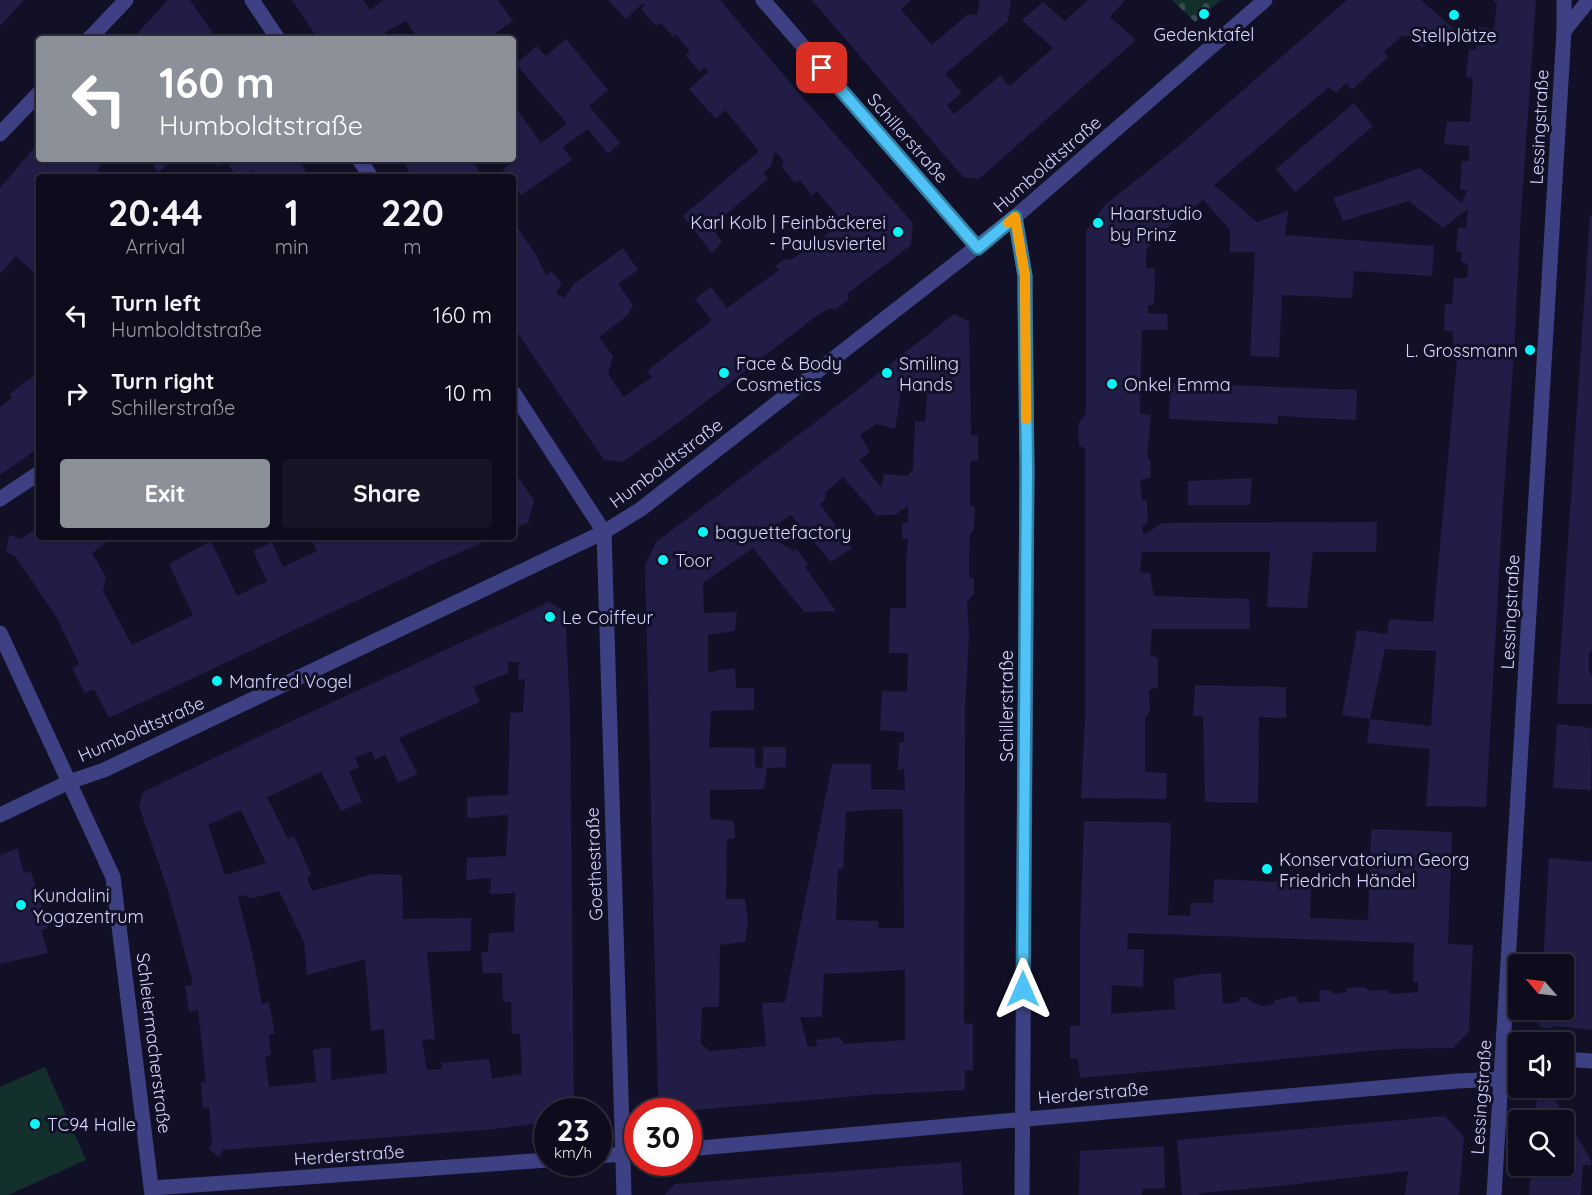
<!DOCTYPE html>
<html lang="en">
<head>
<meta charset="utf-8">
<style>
	:root { --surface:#0e0c1c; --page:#171525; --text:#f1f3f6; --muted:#9b9ba3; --line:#2e2c3b; --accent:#8c9099 }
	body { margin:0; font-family:Quicksand,sans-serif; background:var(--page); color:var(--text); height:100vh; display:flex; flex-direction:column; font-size:22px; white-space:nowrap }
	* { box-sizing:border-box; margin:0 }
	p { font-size:20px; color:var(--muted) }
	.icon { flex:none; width:33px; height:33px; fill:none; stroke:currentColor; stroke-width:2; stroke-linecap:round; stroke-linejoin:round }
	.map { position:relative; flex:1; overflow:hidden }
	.panel { position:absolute; left:36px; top:174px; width:480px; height:366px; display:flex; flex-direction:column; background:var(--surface); border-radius:6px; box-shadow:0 2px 4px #0004,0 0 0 2px var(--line) }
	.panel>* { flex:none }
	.top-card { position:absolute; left:36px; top:36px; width:480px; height:126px; border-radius:6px; box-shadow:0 2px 4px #0004,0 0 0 2px var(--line); background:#8c9099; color:#fff; overflow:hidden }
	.needle { width:39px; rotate:298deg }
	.tools { position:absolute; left:1508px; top:954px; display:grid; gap:12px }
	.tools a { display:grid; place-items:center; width:66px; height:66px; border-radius:6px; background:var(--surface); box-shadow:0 2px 4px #0004,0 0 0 2px var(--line); font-size:30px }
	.speed { position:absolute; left:534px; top:1098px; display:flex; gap:12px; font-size:30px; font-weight:700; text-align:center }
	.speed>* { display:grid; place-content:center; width:78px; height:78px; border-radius:50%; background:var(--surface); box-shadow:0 2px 4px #0004,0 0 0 2px var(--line); line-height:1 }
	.speed small { font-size:15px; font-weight:400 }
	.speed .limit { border:9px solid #d22; background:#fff; color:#111 }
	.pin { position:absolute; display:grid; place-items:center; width:51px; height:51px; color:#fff; margin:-26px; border-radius:12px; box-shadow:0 3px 9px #0006 }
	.me { position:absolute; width:66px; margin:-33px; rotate:0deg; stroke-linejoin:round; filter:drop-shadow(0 0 4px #0008) }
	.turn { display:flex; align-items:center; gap:21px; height:126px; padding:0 24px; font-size:27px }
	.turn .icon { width:78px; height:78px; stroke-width:2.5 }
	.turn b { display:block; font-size:42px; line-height:51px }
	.eta { display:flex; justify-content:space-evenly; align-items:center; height:102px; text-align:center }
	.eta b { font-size:36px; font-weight:700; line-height:42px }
	.primary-button { display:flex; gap:12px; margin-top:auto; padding:12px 24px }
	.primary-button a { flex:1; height:69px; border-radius:6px; background:var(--accent); color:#fff; font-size:24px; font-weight:700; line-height:69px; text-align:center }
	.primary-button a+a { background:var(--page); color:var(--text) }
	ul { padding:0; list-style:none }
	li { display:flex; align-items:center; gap:18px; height:78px; padding:0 24px }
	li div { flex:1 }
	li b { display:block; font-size:22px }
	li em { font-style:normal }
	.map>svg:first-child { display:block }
	.cemetery { fill:url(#cemetery-stones) }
	.garden { fill:#13302c }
	.building { fill:#211d46; fill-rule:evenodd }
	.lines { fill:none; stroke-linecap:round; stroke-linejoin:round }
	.minor { stroke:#3d4183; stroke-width:15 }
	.route-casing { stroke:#337fa1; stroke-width:15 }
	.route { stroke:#4fc3f7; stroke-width:10 }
	.slow { stroke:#f59e0b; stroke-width:10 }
	.poi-dot { fill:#0af6f6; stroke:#121026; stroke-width:2 }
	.labels { text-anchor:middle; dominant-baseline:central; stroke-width:6; stroke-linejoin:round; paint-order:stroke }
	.poi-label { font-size:18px; fill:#d7d6fe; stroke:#121026; text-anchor:start }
	.street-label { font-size:18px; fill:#d7d6fe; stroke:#121026 }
</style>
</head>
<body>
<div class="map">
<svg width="1592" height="1195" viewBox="0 0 1592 1195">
	<defs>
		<pattern id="cemetery-stones" width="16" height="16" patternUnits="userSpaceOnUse" patternTransform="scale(1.5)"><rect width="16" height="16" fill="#13302c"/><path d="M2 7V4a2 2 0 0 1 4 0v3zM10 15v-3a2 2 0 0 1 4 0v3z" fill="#354d4c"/></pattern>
	</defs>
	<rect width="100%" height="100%" fill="#121026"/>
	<!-- cemetery -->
	<path class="cemetery" d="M 1172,0 L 1221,0 L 1195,22 Z"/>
	<!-- garden -->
	<path class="garden" d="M 45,1067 L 86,1160 L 8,1195 L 0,1195 L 0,1087 Z"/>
	<!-- building -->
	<path class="building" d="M 0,0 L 24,0 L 0,26 Z
		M 168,0 L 190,0 L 217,39 L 132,39 Z
		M 292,0 L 363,0 L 370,10 L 384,0 L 498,0 L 513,21 L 486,39 L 418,39 L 406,21 L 385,32 L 389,39 L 318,39 Z
		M 608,0 L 720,0 L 810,106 L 913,223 L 911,245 L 847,294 L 849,299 L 835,310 L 830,308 L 815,317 L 682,420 L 623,462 L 604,460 L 513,326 L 513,221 L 536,255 L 546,275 L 551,271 L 562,283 L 556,293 L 564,298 L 574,284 L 623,248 L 638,270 L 618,284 L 633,305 L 627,316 L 599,337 L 613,356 L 608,374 L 624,397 L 652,377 L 647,371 L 712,320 L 695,299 L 711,287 L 727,308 L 779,270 L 775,266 L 784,259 L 791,260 L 843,222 L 817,191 L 812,195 L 800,180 L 795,183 L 782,167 L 784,162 L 778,154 L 774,153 L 771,166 L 763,173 L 768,179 L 711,227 L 722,242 L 712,253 L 683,216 L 759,151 L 725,110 L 716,119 L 689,89 L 708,72 L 704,68 L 700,72 L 685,55 L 690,51 L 676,35 L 673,37 L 661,23 L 656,26 L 641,9 L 645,5 L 643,3 L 626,19 Z
		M 812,0 L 911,0 L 901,10 L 932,45 L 968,14 L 977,15 L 980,0 L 1011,0 L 1008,21 L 945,74 L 962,93 L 947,105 L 954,114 L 1000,76 L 1010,86 L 1053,48 L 1022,20 L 1043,2 L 1065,21 L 1088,0 L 1125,0 L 1110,17 L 1136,40 L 979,179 L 963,177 Z
		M 1347,0 L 1421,0 L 1455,30 L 1445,42 L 1433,38 L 1422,48 L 1409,36 L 1402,36 L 1384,52 L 1388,57 L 1352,90 L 1346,83 L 1336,93 L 1329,87 L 1214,185 L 1257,222 L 1288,211 L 1285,235 L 1434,246 L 1432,276 L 1354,271 L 1352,298 L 1282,295 L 1279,357 L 1250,356 L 1255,252 L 1230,252 L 1230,230 L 1203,200 L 1153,239 L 1146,251 L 1146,268 L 1155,269 L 1154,305 L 1148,305 L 1148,313 L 1167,314 L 1168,330 L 1142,330 L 1140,414 L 1151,415 L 1147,456 L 1151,462 L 1150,478 L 1142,479 L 1140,484 L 1142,500 L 1147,501 L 1148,523 L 1142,527 L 1144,535 L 1162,523 L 1377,522 L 1376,552 L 1313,552 L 1307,608 L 1267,607 L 1270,552 L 1142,552 L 1140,572 L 1150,573 L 1154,596 L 1249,599 L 1250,629 L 1152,629 L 1150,654 L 1158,658 L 1158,687 L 1149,690 L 1150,711 L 1145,718 L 1145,772 L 1167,773 L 1166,799 L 1081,798 L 1085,716 L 1085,449 L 1079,445 L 1078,424 L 1086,413 L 1086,231 L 1104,206 L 1175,149 Z
		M 1493,0 L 1536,0 L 1521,214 L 1514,353 L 1503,503 L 1486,807 L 1426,806 L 1430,749 L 1367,743 L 1370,719 L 1431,726 L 1436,651 L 1385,649 L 1370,719 L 1342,715 L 1357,630 L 1387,634 L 1389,619 L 1433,622 L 1458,348 L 1453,347 L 1453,331 L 1444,331 L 1445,304 L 1452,304 L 1454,278 L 1467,278 L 1468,264 L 1461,262 L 1462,252 L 1456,251 L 1458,227 L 1466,228 L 1468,209 L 1443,228 L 1409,201 L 1343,221 L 1333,198 L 1420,168 L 1462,203 L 1467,190 L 1460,190 L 1462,161 L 1469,161 L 1469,146 L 1444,144 L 1447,121 L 1470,122 L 1473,78 L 1466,77 L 1469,49 L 1476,50 L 1479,27 L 1494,29 L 1497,4 Z
		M 566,39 L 608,90 L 589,106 L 620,143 L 608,154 L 588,129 L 563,147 L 572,160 L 521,195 L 513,184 L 513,177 L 508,177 L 503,169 L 518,158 L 513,150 L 513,104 L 541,143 L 567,124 L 516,64 L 537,46 L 546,56 Z
		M 1354,103 L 1373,126 L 1295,192 L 1276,169 Z
		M 39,142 L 39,159 L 106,159 L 97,170 L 104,177 L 39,177 L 39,235 L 35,239 L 39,243 L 39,277 L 16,256 L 0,274 L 0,188 Z
		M 149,159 L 175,159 L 158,172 Z
		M 212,159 L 298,159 L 310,177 L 258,177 L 253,170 L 242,177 L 237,177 L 226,161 L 217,166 Z
		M 401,159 L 471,159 L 483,177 L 413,177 Z
		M 1590,215 L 1592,215 L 1592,650 L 1589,653 L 1589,671 L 1592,677 L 1592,704 L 1557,704 Z
		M 954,314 L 969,321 L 971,435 L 978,435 L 978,460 L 970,462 L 970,505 L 975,507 L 974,529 L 970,535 L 969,562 L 969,577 L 974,579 L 974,594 L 967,602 L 969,634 L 965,713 L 964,1016 L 964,1023 L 973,1024 L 973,1070 L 965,1070 L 965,1090 L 868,1095 L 673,1112 L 658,1100 L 645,565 L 656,542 L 825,415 ZM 903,381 L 928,381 L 925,422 L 915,421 L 913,470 L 907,476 L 884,474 L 881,487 L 859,460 L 870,452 L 860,435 L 876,424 L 895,429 ZM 843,477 L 876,515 L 895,515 L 908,506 L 908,523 L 902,523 L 902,539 L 908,539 L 906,561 L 906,608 L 890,608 L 889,653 L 908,653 L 907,692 L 882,691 L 880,730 L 904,732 L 904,742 L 899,742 L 898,770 L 904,769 L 905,790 L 871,789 L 871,764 L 832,764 L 785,1002 L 762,1003 L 766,1046 L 709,1051 L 701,1044 L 702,1007 L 719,1007 L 720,945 L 745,942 L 748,921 L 745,899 L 726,899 L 727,839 L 735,838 L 734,821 L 710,819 L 710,790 L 764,789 L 767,768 L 786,767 L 786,747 L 763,747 L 763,768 L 755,767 L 755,748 L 709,747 L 711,711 L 754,710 L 754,688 L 736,688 L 735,668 L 715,671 L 712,673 L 708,671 L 708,635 L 735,631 L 737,612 L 704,613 L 703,583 L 753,548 L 804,612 L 836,611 L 805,567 L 808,564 L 796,549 L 793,552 L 790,548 L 771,538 L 767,532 L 791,515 L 831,562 L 852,548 L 820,504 L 826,499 L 825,493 ZM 884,809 L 903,809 L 904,928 L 878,928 L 878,921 L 836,920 L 838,869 L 843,869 L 846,812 ZM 905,970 L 905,1040 L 844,1044 L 839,1037 L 816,1040 L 817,1046 L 808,1047 L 800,1017 L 822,1017 L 824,974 Z
		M 39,372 L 39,448 L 0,475 L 0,407 L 12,398 L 10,394 Z
		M 1170,383 L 1357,390 L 1356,420 L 1278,416 L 1278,424 L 1169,419 Z
		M 513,470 L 534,500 L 528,523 L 513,529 Z
		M 1252,478 L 1250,505 L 1188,505 L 1188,481 Z
		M 39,526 L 39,537 L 114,537 L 92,553 L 106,577 L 103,591 L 132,645 L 193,615 L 169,564 L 211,541 L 237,596 L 267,581 L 253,551 L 272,542 L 283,567 L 317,551 L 310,537 L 495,537 L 440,561 L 109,718 L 94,689 L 85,693 L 72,668 L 79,664 L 57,618 L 15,556 L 6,552 L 9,535 L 21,539 Z
		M 549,602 L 565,611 L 570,711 L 574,1109 L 572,1112 L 548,1112 L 548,1122 L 495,1129 L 223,1150 L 219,1157 L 209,1149 L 212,1142 L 209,1107 L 203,1108 L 201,1083 L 206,1082 L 198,1010 L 189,1012 L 185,986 L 193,985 L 189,968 L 168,891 L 139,806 L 143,792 L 296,719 ZM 508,662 L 519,662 L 518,680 L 525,679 L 523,712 L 510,713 L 508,795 L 467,797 L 467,818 L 508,815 L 506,856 L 467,858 L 466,880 L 491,878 L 490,894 L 515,893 L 514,932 L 489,933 L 488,952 L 481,952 L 483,973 L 502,973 L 503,1002 L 511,1002 L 512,1034 L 520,1034 L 522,1074 L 492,1079 L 489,1059 L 441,1063 L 442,1069 L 427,1070 L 422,1040 L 435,1039 L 427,952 L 471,951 L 471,918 L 403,919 L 402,875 L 373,874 L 312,891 L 307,878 L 311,874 L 294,836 L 288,839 L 267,797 L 321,772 L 341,811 L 362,802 L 349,772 L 359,767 L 355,758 L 371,751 L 375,760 L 385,754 L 398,783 L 418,774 L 399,738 L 480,702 L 473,687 L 508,673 ZM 241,810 L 266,863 L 225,875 L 208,825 ZM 279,891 L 304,942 L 307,975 L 365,959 L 371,1031 L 384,1029 L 387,1073 L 331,1080 L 331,1047 L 313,1050 L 316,1082 L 269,1087 L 265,1056 L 271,1055 L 269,1035 L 275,1034 L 269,1002 L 262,1004 L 252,952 L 238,897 L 242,895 L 253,898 Z
		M 1195,685 L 1286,687 L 1286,718 L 1259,717 L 1258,803 L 1205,802 L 1203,716 L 1193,716 Z
		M 1557,724 L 1592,728 L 1591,790 L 1553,788 Z
		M 1084,821 L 1171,823 L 1168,915 L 1190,916 L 1191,903 L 1213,903 L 1214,879 L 1311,883 L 1310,918 L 1368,920 L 1371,829 L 1452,832 L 1448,944 L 1473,945 L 1469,1031 L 1453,1048 L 1392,1049 L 1080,1078 L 1078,1059 L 1070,1058 L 1070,1026 L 1080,1025 L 1080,932 ZM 1128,933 L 1414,943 L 1413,982 L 1418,982 L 1418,992 L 1390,994 L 1387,990 L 1370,991 L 1365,987 L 1347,988 L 1346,992 L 1335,994 L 1330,990 L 1319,990 L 1320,1001 L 1298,1003 L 1297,998 L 1295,996 L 1275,1000 L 1273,1004 L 1262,1006 L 1250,1001 L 1246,997 L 1240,997 L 1238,1002 L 1223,1004 L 1221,973 L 1202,974 L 1174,979 L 1175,1009 L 1111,1014 L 1112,985 L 1143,987 L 1144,949 L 1127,950 Z
		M 17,848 L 24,873 L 31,871 L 48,928 L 41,930 L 48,953 L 0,964 L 0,856 Z
		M 1549,858 L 1592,862 L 1592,1030 L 1555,1026 L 1547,1029 L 1539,1026 L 1536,1019 L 1540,1010 L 1563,1010 L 1563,964 L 1543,964 Z
		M 1553,1096 L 1591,1160 L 1591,1165 L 1583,1165 L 1581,1195 L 1529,1195 L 1531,1166 L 1563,1166 L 1563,1120 L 1535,1120 L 1537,1097 Z
		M 1445,1116 L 1464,1137 L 1459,1195 L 1405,1195 L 1408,1171 L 1280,1186 L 1199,1193 L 1200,1195 L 1182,1195 L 1177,1140 Z
		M 1164,1146 L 1165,1188 L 1142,1189 L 1142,1195 L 1079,1195 L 1080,1151 Z
		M 961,1162 L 963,1195 L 664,1195 L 675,1184 Z"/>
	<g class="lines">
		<!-- minor -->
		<path class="minor" d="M 252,0 L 278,39
			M 763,0 L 978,248
			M 1564,31 L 1589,0
			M 89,39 L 126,0
			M 0,134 L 39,93
			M 359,159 L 371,177
			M 1015,217 L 1025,276 L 1027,471 L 1022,1195
			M 513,392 L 604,532 L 624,1195
			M 0,499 L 39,473
			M 0,633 L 113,877 L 152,1195
			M 0,815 L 69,782 L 104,770 L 604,532 L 641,509 L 1015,217 L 1265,0
			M 1563,1059 L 1592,1061
			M 688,1149 L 1457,1081 L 1502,1079
			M 598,1156 L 638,1153
			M 152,1188 L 548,1160
			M 1494,1195 L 1564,31 L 1564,0"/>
	</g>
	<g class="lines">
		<defs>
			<path id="route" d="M 822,68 L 978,248 L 1015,217 L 1025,276 L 1025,298 L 1027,471 L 1023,989"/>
		</defs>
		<!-- route casing -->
		<use href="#route" class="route-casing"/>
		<!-- route -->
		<use href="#route" class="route"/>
		<!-- slow -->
		<path class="slow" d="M 1008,223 L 1015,217 L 1025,276 L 1026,419"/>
	</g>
	<!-- markers -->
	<g class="poi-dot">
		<circle cx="1204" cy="14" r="6"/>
		<circle cx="1454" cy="15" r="6"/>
		<circle cx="1098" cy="223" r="6"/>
		<circle cx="898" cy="232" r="6"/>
		<circle cx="1530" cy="350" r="6"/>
		<circle cx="724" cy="373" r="6"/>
		<circle cx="887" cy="373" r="6"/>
		<circle cx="1112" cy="384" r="6"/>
		<circle cx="703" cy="532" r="6"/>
		<circle cx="663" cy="560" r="6"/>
		<circle cx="550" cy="617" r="6"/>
		<circle cx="217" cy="681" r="6"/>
		<circle cx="1267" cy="869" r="6"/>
		<circle cx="21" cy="905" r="6"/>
		<circle cx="35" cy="1124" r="6"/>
	</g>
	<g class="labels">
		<!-- poi labels -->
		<g class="poi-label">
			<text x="1204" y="34" text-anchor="middle">Gedenktafel</text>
			<text x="1454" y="35" text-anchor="middle">Stellplätze</text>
			<text x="1110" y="213">Haarstudio<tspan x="1110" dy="21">by Prinz</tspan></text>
			<text x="886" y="222" text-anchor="end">Karl Kolb | Feinbäckerei<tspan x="886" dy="21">- Paulusviertel</tspan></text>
			<text x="1518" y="350" text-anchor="end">L. Grossmann</text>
			<text x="736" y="363">Face &amp; Body<tspan x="736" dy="21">Cosmetics</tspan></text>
			<text x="899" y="363">Smiling<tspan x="899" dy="21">Hands</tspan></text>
			<text x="1124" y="384">Onkel Emma</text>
			<text x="715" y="532">baguettefactory</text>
			<text x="675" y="560">Toor</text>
			<text x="562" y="617">Le Coiffeur</text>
			<text x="229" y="681">Manfred Vogel</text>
			<text x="1279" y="859">Konservatorium Georg<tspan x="1279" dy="21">Friedrich Händel</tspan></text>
			<text x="33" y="895">Kundalini<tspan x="33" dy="21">Yogazentrum</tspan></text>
			<text x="47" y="1124">TC94 Halle</text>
		</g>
		<!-- street labels -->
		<g class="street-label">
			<text transform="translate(1539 127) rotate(-87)">Lessingstraße</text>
			<text transform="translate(908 138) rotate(49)">Schillerstraße</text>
			<text transform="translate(1047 164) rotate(-41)">Humboldtstraße</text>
			<text transform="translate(666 463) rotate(-37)">Humboldtstraße</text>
			<text transform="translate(1510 612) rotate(-87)">Lessingstraße</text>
			<text transform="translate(1006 706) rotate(-90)">Schillerstraße</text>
			<text transform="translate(141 729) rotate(-24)">Humboldtstraße</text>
			<text transform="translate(594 864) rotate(-92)">Goethestraße</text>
			<text transform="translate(154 1043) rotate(83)">Schleiermacherstraße</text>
			<text transform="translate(1093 1093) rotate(-5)">Herderstraße</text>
			<text transform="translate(1481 1097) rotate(-86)">Lessingstraße</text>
			<text transform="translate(349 1155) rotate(-4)">Herderstraße</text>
		</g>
	</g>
</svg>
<div class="tools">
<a><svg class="needle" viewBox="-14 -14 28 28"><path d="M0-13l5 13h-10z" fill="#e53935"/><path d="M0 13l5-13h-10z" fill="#9b9ba3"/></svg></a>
<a><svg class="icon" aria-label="sound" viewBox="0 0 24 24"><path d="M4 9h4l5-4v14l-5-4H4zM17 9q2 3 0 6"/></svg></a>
<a><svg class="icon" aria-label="search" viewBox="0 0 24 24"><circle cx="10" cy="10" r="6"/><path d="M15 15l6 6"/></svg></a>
</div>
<div class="speed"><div>23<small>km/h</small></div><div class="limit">30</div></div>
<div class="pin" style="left:822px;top:68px;background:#d93025"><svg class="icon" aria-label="arrive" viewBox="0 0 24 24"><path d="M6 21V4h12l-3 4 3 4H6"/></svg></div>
<svg class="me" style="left:1023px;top:989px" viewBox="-20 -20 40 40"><path d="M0-17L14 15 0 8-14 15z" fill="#4fc3f7" stroke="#fff" stroke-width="4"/></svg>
<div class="top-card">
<div class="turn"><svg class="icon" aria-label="left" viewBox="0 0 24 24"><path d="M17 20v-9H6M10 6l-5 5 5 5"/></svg><div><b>160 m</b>Humboldtstraße</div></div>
</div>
<section class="panel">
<div class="eta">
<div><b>20:44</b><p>Arrival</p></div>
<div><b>1</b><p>min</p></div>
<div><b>220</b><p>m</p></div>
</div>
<ul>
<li><svg class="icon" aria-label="left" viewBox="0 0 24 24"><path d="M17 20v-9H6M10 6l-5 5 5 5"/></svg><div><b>Turn left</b><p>Humboldtstraße</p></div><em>160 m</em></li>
<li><svg class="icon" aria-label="right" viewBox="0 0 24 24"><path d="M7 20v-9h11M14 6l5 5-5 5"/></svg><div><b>Turn right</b><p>Schillerstraße</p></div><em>10 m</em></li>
</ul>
<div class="primary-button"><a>Exit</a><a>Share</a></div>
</section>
</div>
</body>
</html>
